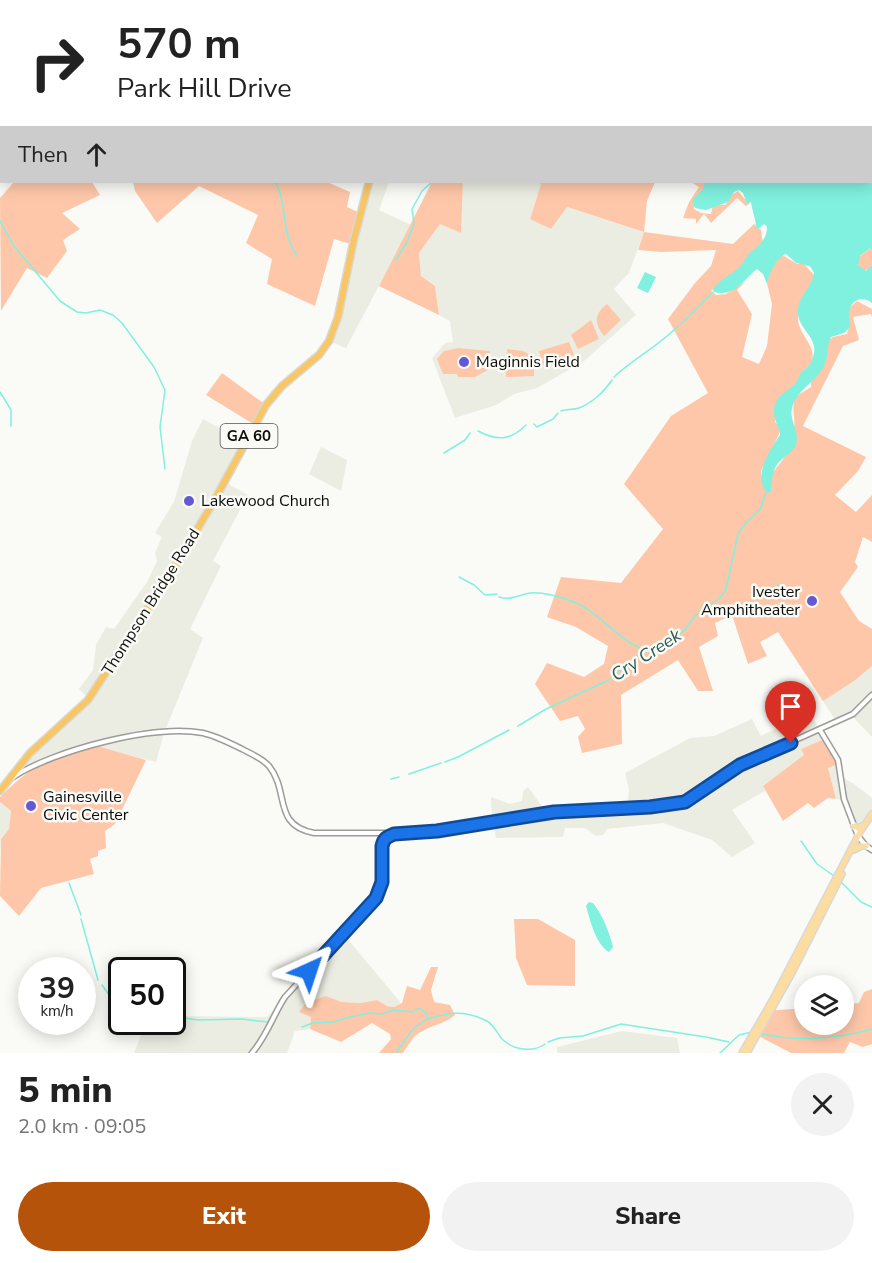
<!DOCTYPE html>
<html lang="en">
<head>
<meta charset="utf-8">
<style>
	:root { --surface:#fff; --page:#f2f2f2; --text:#222; --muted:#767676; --accent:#b45309 }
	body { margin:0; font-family:"Nunito Sans",sans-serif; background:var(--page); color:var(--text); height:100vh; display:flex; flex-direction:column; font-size:22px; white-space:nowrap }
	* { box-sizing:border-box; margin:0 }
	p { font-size:20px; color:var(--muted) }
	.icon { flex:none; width:33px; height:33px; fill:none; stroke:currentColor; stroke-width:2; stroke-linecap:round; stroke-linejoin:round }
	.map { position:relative; height:1053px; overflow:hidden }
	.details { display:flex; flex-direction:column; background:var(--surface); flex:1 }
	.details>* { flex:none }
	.banner { position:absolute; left:0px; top:0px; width:873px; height:183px; box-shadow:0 3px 15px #0003; background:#fff; color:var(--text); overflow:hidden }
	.controls { position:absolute; left:794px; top:975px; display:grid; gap:12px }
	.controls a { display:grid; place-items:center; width:60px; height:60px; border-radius:50%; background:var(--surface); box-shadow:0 3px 15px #0003; font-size:30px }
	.speed { position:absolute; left:18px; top:957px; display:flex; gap:12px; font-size:30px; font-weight:700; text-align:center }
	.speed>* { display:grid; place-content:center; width:78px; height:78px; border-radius:50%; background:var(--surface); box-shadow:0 3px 15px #0003; line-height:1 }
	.speed small { font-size:15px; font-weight:400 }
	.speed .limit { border:3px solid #111; border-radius:9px; background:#fff; color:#111 }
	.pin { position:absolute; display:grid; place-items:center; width:51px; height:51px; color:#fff; margin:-62px -26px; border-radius:50% 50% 50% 0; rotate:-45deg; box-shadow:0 0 6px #0007 }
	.pin .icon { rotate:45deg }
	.me { position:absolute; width:66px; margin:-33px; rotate:42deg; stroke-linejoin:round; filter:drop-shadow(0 0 4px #0008) }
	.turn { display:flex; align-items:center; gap:21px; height:126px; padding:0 18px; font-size:27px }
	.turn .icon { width:78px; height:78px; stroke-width:2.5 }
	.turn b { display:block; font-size:42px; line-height:51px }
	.then { display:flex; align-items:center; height:57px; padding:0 18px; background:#0003; gap:12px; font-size:22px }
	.round { display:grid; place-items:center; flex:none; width:63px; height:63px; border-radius:32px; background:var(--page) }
	.overview { display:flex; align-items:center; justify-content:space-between; height:102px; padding:0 18px }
	h1 { font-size:36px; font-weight:800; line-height:45px }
	.action { display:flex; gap:12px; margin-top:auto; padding:12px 18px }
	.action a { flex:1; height:69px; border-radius:36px; background:var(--accent); color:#fff; font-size:24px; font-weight:800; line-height:69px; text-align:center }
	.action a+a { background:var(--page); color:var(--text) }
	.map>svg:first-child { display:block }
	.built { fill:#ebede2 }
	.green { fill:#fec7a9 }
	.water { fill:#80f0df }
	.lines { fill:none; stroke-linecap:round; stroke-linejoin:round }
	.stream { stroke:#80f0df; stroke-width:1.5 }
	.secondary-casing { stroke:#9c9d98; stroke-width:7 }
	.primary-casing { stroke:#d8d8d8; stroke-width:8 }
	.highway-casing { stroke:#d8d8d8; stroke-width:9 }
	.secondary { stroke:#fff; stroke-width:4 }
	.primary { stroke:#fbdda2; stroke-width:5 }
	.highway { stroke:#f8c764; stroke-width:6 }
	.route-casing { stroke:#114b97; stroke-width:15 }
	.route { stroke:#1a73e8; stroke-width:10 }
	.poi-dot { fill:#6459d2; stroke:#fafbf6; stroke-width:2 }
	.labels { text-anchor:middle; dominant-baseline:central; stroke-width:5; stroke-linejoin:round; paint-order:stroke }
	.shield { fill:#fafbf6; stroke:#535452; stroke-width:1.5 }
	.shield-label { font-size:15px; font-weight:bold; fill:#0c0d0b }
	.poi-label { font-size:16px; fill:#0c0d0b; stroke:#fafbf6; text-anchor:start }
	.street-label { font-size:16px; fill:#0c0d0b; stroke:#fafbf6 }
	.water-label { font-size:18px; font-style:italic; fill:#2b5b54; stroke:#fafbf6 }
</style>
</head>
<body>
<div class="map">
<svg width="872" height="1053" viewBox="0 0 872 1053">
	<rect width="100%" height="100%" fill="#fafbf6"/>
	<!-- built -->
	<path class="built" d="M 369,182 L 389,182 L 379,210 L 411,225 L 346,348 L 329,341 L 340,303 Z
		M 463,182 L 493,182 L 495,183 L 497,182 L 536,182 L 541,184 L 530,219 L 551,228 L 566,207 L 644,232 L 629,273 L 614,289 L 636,315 L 584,361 L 537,388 L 514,394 L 496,405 L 455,418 L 432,358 L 445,343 L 453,342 L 450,321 L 439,315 L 435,286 L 421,276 L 419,253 L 440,224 L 461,232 Z
		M 203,419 L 245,442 L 223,481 L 248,495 L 213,561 L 221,566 L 190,629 L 203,638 L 164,733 L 156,762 L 113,751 L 31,767 L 23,762 L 88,698 L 79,689 L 93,670 L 96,645 L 106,627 L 114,629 L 147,582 L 157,561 L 155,553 L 162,537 L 155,533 L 174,502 L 192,441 Z
		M 321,447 L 347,460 L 341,491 L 309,474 Z
		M 872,661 L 872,737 L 849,713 L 835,719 L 821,698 Z
		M 812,718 L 827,738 L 802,749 L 805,755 L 763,786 L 765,791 L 732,810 L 755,843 L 732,857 L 712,840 L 663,823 L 607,829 L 603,835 L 596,836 L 585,828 L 565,828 L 563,837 L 496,838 L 492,821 L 491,797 L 510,804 L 522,801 L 523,791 L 528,787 L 546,812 L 627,809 L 629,790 L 625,773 L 690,738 L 714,736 L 752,719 L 761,736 L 781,726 Z
		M 841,763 L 843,778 L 854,784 L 872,798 L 872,819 L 859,835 L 844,800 L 836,799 L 828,768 Z
		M 0,802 L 11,811 L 9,829 L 1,839 L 0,852 Z
		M 346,937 L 401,1003 L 394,1007 L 387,1006 L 377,1000 L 361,1003 L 342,1002 L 326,996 L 311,1016 L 310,1029 L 295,1031 L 287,1053 L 134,1053 L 146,1022 L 172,1022 L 173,1016 L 267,1017 L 323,957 Z
		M 622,1031 L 677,1038 L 680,1053 L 557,1053 L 557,1047 Z"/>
	<!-- green -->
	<path class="green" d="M 14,182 L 92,182 L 100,195 L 62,213 L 80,229 L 63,240 L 67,251 L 47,278 L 27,268 L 1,311 L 0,198 Z
		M 133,182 L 327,182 L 350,192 L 347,207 L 360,213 L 351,244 L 334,239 L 315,306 L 267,284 L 272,259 L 246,243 L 258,215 L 199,186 L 157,223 L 135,191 Z
		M 432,182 L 463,182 L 461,233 L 440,224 L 419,253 L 421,276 L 435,286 L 439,315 L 379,286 Z
		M 537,182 L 655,182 L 647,201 L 644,232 L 733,244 L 754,224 L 761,230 L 763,244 L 736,272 L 711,291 L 716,295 L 726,294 L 745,282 L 737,290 L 752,314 L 742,357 L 759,364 L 767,346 L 772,304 L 766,279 L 779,257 L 784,256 L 797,264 L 804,264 L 815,276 C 809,288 797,305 798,319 C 799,337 820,347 810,367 C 800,387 778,399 775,422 L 779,426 L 779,434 L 761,471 L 761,476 L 765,479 C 779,469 792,448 794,431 C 796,418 791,411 795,397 L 811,387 L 811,380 L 819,372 L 828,341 L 833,337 L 847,334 L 849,326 L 846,323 L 849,308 L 857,301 L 872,309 L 872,317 L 871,314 L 853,317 L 859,340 L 843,346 L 803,426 L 866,457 L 858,471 L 835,495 L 856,512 L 872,495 L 872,542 L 863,537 L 855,562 L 858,567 L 840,592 L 859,621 L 872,629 L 872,666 L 854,681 L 823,701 L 778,632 L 760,642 L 767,656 L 748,664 L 732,615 L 715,623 L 718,636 L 699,647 L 713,691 L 698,691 L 678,660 L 621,695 L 622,744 L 582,753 L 578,737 L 585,729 L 578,716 L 560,721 L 535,684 L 547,663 L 584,677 L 604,664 L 608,646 L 576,627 L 547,617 L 561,577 L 621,583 L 663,529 L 624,484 L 671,416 L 708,393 L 668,319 L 695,283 L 711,266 L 716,250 L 661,252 L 638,250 L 644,232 L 567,207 L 551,229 L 530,219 L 541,184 Z
		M 691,182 L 731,182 L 705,189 L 694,200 L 694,209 L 701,213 L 711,214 L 713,205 L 725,205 L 733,194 L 738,191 L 749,204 L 746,206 L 737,198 L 711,223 L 704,214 L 696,224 L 696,219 L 683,218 L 689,202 L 699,187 Z
		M 870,248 L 872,251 L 872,265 L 868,270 L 863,271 L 858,266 L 858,258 Z
		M 607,304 L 621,320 L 604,336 C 594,324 594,314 607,304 Z
		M 591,320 L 599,339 L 578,349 L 571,335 Z
		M 569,342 L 574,355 L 543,365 L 539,351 Z
		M 458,348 L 490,351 L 490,353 L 486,353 L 491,358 L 488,370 L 475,377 L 458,377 L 457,374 L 443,374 L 437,359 L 444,351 Z
		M 507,349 L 523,351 L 530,355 L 534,368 L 534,376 L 506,377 Z
		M 222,373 L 266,405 L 255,425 L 206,395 Z
		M 827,738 L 841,763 L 828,768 L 836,799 L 828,798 L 814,808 L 808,803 L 783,821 L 763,786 L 804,755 L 801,749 Z
		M 97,746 L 146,760 L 115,824 L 105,831 L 106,848 L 98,851 L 98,856 L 90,859 L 94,874 L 41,888 L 19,916 L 0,896 L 1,839 L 9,829 L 11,811 L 0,802 L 0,797 C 32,764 53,757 97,746 Z
		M 514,919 L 538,919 L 575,940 L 575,986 L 527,985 L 516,958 Z
		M 431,967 L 438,967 L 431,990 L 434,1002 L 450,1005 L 455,1015 C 445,1024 431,1025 419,1033 C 412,1037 408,1046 403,1053 L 379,1053 L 391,1039 L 390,1034 L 372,1023 L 341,1042 L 310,1029 L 311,1017 L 299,1012 L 306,1003 L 326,996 L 342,1002 L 361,1003 L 377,1000 L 387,1006 L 394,1007 L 402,1003 L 407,986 L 420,990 Z
		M 872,989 L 872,1044 L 863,1047 L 850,1042 L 844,1053 L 791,1053 L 755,1034 L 767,1011 L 804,1008 L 804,1024 L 843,1024 L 843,1004 L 859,1003 L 864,992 Z"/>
	<!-- water -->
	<path class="water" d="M 872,175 L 872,251 L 870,248 L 860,256 L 858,265 L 866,271 L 872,265 L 872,303 C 863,295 851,299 849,312 C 848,317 851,321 850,327 L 844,333 L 831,337 C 826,347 829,358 823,368 C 815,382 796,391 792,408 C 789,421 800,431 796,444 C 793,453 786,455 780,461 C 772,468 772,480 771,491 L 768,493 C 751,478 770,450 780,435 C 779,427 774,420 774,412 C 774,396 786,393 795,384 C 799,380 798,375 802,372 C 810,365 811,365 814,353 C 817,338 800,329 798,315 C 796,298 812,288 814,273 L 810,266 L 796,263 L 786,254 C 776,258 769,274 767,284 L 763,274 L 757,269 C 743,280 736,297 714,292 L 713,289 C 720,279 731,275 740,267 C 744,262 747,255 752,251 C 760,244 767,239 767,227 L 764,224 L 758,229 L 756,227 C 756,219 752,211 751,202 L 747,204 L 743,193 L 739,190 L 734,192 L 728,202 L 706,210 L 695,208 L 692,201 L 703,189 L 705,182 L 872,182 Z
		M 645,272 L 656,277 L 648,293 L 637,288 Z
		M 589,902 L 593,903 C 603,916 609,931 613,947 L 609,952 C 596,945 590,920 586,906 Z"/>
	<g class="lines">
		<!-- stream -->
		<path class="stream" d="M 528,2 L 529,0
			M 275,182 C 288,204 281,235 297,256
			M 0,221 L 14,246 L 60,301 L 77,312 L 86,313 L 100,310 L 113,315 L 122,323 L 154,367 L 165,390 L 160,427 L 165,469
			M 396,260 L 406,244 L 414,224 L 412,209 L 422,191 L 432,182
			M 681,324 L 713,292
			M 614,377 C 634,358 659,346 678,326
			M 0,392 L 11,410 L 11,426
			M 561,411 C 566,409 573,410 579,408 C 592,403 605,391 612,380
			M 534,424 L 537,427 L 553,419 L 558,413
			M 478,431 C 497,441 510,441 526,425
			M 444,453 L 465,440 L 470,433
			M 459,577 L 474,585 L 485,595 L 497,594
			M 777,584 L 785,590
			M 499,597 C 510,601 518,595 530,593 C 542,592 560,597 571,601 C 600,611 617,641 645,650
			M 518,726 L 546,709 L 607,681 L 646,650 L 683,632 L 695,616 L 720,598 L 726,589 L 738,534 L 745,524 L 761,508 L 766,492
			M 445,762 L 458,757 L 509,730
			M 409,774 L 441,763
			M 391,779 L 399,777
			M 801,841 L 817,864 L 834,876
			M 841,882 L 861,902 L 872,907
			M 69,883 L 81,915
			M 81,919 L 98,980
			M 102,985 L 112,999 L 122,1004
			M 172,1016 L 198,1020 L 242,1019 L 267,1022
			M 302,1027 L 313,1023 L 333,1022 L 350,1017 L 370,1013 L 382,1014 L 393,1010 L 413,1012 L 419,1008 L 427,1014 L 428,1019 C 450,1012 465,1010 487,1021 C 494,1025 497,1033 502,1039 C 513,1050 533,1053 545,1044
			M 763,1034 C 797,1042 839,1039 872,1029
			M 548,1042 L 559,1038 L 583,1036 L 621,1024 L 706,1037 L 729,1042
			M 396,1053 L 413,1029 L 427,1019
			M 720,1053 L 739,1035 L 752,1032"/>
		<defs>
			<path id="secondary" d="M 820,730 L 838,760 L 844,799 L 858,836 L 866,846 L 872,850
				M 13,777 C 55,750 154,724 203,733 C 216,736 230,743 242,749 C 251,754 262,758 269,766 C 290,792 272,825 314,833 L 420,833 L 554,812 L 650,807 L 685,802 L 740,765 L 853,714 L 872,695
				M 252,1053 C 267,1036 273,1015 285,997 L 376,898 L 382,880 L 382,834"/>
			<path id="primary" d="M 854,826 L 858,828 L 864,825
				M 854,850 L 862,846 L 866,846
				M 748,1051 L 792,973 L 842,874
				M 742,1053 L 773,999 L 860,832 L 872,814"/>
			<path id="highway" d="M 427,0 L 427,2
				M 0,791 L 30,753 L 88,700 L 176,565 L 214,501 L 266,405 L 282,386 L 319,355 L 329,341 L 338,317 L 354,239 L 369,182"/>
		</defs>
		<!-- secondary casing -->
		<use href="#secondary" class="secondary-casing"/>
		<!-- primary casing -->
		<use href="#primary" class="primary-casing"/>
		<!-- highway casing -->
		<use href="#highway" class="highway-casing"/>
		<!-- secondary -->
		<use href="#secondary" class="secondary"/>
		<!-- primary -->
		<use href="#primary" class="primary"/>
		<!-- highway -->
		<use href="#highway" class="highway"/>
	</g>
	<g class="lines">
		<defs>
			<path id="route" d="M 309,971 L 376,898 L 382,882 L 382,846 C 384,838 387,837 394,834 L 437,831 L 554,812 L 650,807 L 685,802 L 740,765 L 791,743"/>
		</defs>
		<!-- route casing -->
		<use href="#route" class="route-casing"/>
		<!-- route -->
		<use href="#route" class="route"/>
	</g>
	<!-- markers -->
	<g class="poi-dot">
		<circle cx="464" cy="362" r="6"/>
		<circle cx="189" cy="501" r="6"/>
		<circle cx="812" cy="601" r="6"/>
		<circle cx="31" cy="806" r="6"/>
	</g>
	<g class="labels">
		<!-- shield labels -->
		<rect class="shield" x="220.5" y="424" width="57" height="24" rx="4.5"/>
		<g class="shield-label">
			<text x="249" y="436">GA 60</text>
		</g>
		<!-- poi labels -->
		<g class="poi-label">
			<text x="476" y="362">Maginnis Field</text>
			<text x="201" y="501">Lakewood Church</text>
			<text x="800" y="592" text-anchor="end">Ivester<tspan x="800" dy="18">Amphitheater</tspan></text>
			<text x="43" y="797">Gainesville<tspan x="43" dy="18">Civic Center</tspan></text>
		</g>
		<!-- street labels -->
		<g class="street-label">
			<text transform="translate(151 602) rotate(-58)">Thompson Bridge Road</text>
		</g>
		<!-- water labels -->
		<g class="water-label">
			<text transform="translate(646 655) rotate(-33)">Cry Creek</text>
		</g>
	</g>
</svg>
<div class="controls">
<a><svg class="icon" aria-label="layers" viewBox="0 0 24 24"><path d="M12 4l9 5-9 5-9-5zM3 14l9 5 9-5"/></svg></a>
</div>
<div class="speed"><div>39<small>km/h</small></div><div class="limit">50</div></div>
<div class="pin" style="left:791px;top:743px;background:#d93025"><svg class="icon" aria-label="arrive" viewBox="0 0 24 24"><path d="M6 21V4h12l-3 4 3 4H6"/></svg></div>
<svg class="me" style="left:309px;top:971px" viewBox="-20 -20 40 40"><path d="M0-17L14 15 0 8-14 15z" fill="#1a73e8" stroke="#fff" stroke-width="4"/></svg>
<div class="banner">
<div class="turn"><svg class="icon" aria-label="right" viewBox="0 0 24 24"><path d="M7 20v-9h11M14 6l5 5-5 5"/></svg><div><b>570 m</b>Park Hill Drive</div></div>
<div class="then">Then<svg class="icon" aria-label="ahead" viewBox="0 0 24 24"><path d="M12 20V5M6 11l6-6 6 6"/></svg></div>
</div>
</div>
<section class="details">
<div class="overview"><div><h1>5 min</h1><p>2.0 km · 09:05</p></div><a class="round"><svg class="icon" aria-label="close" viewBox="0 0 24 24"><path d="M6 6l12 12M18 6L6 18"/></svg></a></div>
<div class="action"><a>Exit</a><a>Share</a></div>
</section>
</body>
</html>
